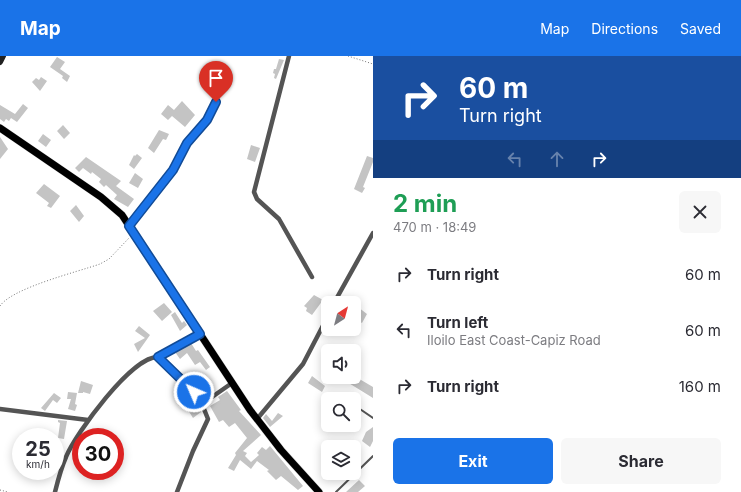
<!DOCTYPE html>
<html lang="en">
<head>
<meta charset="utf-8">
<style>
	:root { --surface:#fff; --page:#f7f7f7; --text:#2b2b33; --muted:#7c7c81; --accent:#1a73e8 }
	body { margin:0; font-family:Inter,sans-serif; background:var(--page); color:var(--text); height:100vh; display:flex; flex-direction:column; font-size:15px; white-space:nowrap }
	* { box-sizing:border-box; margin:0 }
	p { font-size:13px; color:var(--muted) }
	.icon { flex:none; width:22px; height:22px; fill:none; stroke:currentColor; stroke-width:2; stroke-linecap:round; stroke-linejoin:round }
	.map { position:relative; flex:1; overflow:hidden }
	.sheet { display:flex; flex-direction:column; background:var(--surface); width:368px }
	.sheet>* { flex:none }
	.hud { background:#1a4fa0; color:#fff; overflow:hidden }
	.needle { width:26px; rotate:36deg }
	.controls { position:absolute; left:321px; top:240px; display:grid; gap:8px }
	.controls a { display:grid; place-items:center; width:40px; height:40px; border-radius:6px; background:var(--surface); box-shadow:0 2px 10px #0003; font-size:20px }
	.speed { position:absolute; left:12px; top:372px; display:flex; gap:8px; font-size:20px; font-weight:700; text-align:center }
	.speed>* { display:grid; place-content:center; width:52px; height:52px; border-radius:50%; background:var(--surface); box-shadow:0 2px 10px #0003; line-height:1 }
	.speed small { font-size:10px; font-weight:400 }
	.speed .limit { border:6px solid #d22; background:#fff; color:#111 }
	.pin { position:absolute; display:grid; place-items:center; width:34px; height:34px; color:#fff; margin:-41px -17px; border-radius:50% 50% 50% 0; rotate:-45deg; box-shadow:0 0 4px #0007 }
	.pin .icon { rotate:45deg }
	.me { position:absolute; width:44px; margin:-22px; rotate:315deg; stroke-linejoin:round; filter:drop-shadow(0 0 3px #0008) }
	.turn { display:flex; align-items:center; gap:14px; height:84px; padding:0 20px; font-size:18px }
	.turn .icon { width:52px; height:52px; stroke-width:2.5 }
	.turn b { display:block; font-size:28px; line-height:34px }
	.lanes { display:flex; align-items:center; height:38px; padding:0 20px; background:#0003; justify-content:center; gap:20px; direction:ltr }
	.lanes .off { opacity:.35 }
	.round { display:grid; place-items:center; flex:none; width:42px; height:42px; border-radius:6px; background:var(--page) }
	.overview { display:flex; align-items:center; justify-content:space-between; height:68px; padding:0 20px }
	h1 { font-size:24px; font-weight:700; line-height:30px; color:#1e9e55 }
	.cta { display:flex; gap:8px; margin-top:auto; padding:8px 20px }
	.cta a { flex:1; height:46px; border-radius:6px; background:var(--accent); color:#fff; font-size:16px; font-weight:700; line-height:46px; text-align:center }
	.cta a+a { background:var(--page); color:var(--text) }
	ul { padding:0; list-style:none }
	li { display:flex; align-items:center; gap:12px; height:56px; padding:0 20px }
	li div { flex:1 }
	li b { display:block; font-size:15px }
	li em { font-style:normal }
	header { display:flex; align-items:center; gap:24px; box-sizing:border-box; height:56px; padding:0 20px; background:var(--accent); color:#fff }
	header strong { font-size:19px }
	nav { display:flex; gap:22px; margin-inline-start:auto; font-size:14px }
	main { display:flex; flex:1; min-height:0 }
	.map>svg:first-child { display:block }
	.building { fill:#c4c4c4 }
	.lines { fill:none; stroke-linecap:round; stroke-linejoin:round }
	.primary-casing { stroke:#dbdbdb; stroke-width:8 }
	.path { stroke:#767676; stroke-width:1; stroke-dasharray:1 2; stroke-linecap:butt }
	.lane { stroke:#545454; stroke-width:2 }
	.street { stroke:#545454; stroke-width:4.5 }
	.secondary { stroke:#212121; stroke-width:6 }
	.primary { stroke:#000; stroke-width:7 }
	.route-casing { stroke:#114b97; stroke-width:10 }
	.route { stroke:#1a73e8; stroke-width:7 }
</style>
</head>
<body>
<header>
<strong>Map</strong>
<nav><a>Map</a><a>Directions</a><a>Saved</a></nav>
</header>
<main>
<div class="map">
<svg width="373" height="436" viewBox="0 0 373 436">
	<rect width="100%" height="100%" fill="#fff"/>
	<!-- building -->
	<path class="building" d="M 57,1 L 65,6 L 60,13 L 70,20 L 67,26 L 62,22 L 63,20 L 50,11 Z
		M 279,3 L 284,4 L 276,23 L 274,22 L 275,18 L 273,17 L 274,13 L 276,13 Z
		M 41,21 L 47,25 L 40,35 L 32,26 L 36,22 L 39,24 Z
		M 182,45 L 195,59 L 185,71 L 172,60 L 168,64 L 161,58 L 168,49 L 174,54 Z
		M 23,48 L 28,52 L 17,66 L 11,62 L 9,65 L 6,63 L 4,66 L 0,63 L 0,49 L 15,58 Z
		M 63,69 L 70,77 L 64,83 L 57,75 Z
		M 159,74 L 169,78 L 166,84 L 163,83 L 154,97 L 148,92 Z
		M 43,78 L 51,84 L 46,91 L 38,85 Z
		M 0,81 L 8,93 L 0,103 Z
		M 251,89 L 260,92 L 255,106 L 247,103 Z
		M 137,98 L 142,102 L 134,113 L 129,109 L 134,99 L 135,100 Z
		M 367,100 L 373,102 L 373,106 L 363,131 L 365,132 L 362,137 L 354,133 Z
		M 86,101 L 121,125 L 116,130 L 134,143 L 128,151 L 114,143 L 117,139 L 106,129 L 104,131 L 99,126 L 101,123 L 92,116 L 91,118 L 83,112 L 79,116 L 75,112 Z
		M 135,117 L 143,123 L 138,132 L 129,127 Z
		M 44,128 L 60,140 L 51,152 L 47,150 L 49,147 L 36,137 Z
		M 76,149 L 84,160 L 79,166 L 70,155 Z
		M 314,239 L 323,244 L 312,259 L 306,255 L 307,252 L 304,250 Z
		M 164,247 L 172,256 L 162,265 L 153,255 Z
		M 354,248 L 367,258 L 362,267 L 354,263 Z
		M 175,256 L 182,267 L 184,265 L 187,269 L 180,275 L 171,259 Z
		M 139,270 L 150,279 L 138,296 L 134,288 L 145,282 L 135,275 Z
		M 191,287 L 196,295 L 198,294 L 210,311 L 206,314 L 200,306 L 195,309 L 187,297 L 180,303 L 175,296 Z
		M 312,320 L 325,330 L 322,336 L 308,327 Z
		M 339,321 L 356,321 L 373,331 L 373,342 Z
		M 81,325 L 93,329 L 90,338 L 83,336 L 83,337 L 78,337 Z
		M 180,329 L 190,337 L 199,350 L 201,356 L 193,362 L 185,349 L 182,352 L 178,349 L 181,346 L 176,338 L 179,336 L 176,332 Z
		M 227,335 L 241,354 L 239,355 L 261,379 L 243,395 L 247,397 L 245,400 L 251,406 L 259,399 L 257,397 L 262,391 L 266,394 L 270,390 L 303,430 L 298,434 L 281,420 L 276,424 L 267,415 L 269,414 L 257,405 L 251,413 L 240,404 L 234,415 L 228,412 L 236,399 L 235,397 L 247,382 L 235,367 L 229,371 L 223,364 L 219,366 L 210,350 L 220,344 L 218,341 Z
		M 68,336 L 77,337 L 75,348 L 77,349 L 75,355 L 68,353 L 71,343 L 67,343 Z
		M 54,337 L 61,342 L 57,347 L 53,344 L 45,355 L 41,352 Z
		M 278,357 L 283,360 L 270,371 L 263,362 L 266,358 L 272,365 Z
		M 58,364 L 67,365 L 64,383 L 58,382 L 60,367 L 58,366 Z
		M 373,371 L 373,385 L 370,391 L 362,385 L 366,376 Z
		M 359,424 L 365,430 L 358,436 L 346,436 Z"/>
	<g class="lines">
		<defs>
			<path id="primary" d="M 0,72 L 101,141 L 122,159 L 250,354 L 281,394 L 319,436"/>
		</defs>
		<!-- primary casing -->
		<use href="#primary" class="primary-casing"/>
		<!-- path -->
		<path class="path" d="M 348,0 L 373,8
			M 0,250 C 12,232 77,216 100,208 L 109,203 L 129,182
			M 0,434 L 8,436"/>
		<!-- lane -->
		<path class="lane" d="M 342,341 L 345,343
			M 354,349 L 373,362
			M 336,436 L 373,400"/>
		<!-- street -->
		<path class="street" d="M 289,0 L 254,136 L 257,143 L 279,163 L 312,221
			M 129,170 L 173,114 L 187,87 L 207,64 L 216,46
			M 334,247 L 373,177
			M 158,301 L 200,278
			M 0,353 L 88,364
			M 257,363 L 303,308 L 328,260
			M 55,436 C 58,424 61,412 66,401 C 76,377 132,300 158,301 L 194,336 L 202,348 L 232,327
			M 177,436 L 193,395 L 208,363 L 202,348"/>
		<!-- secondary -->
		<path class="secondary" d="M 0,6 L 3,0"/>
		<!-- primary -->
		<use href="#primary" class="primary"/>
	</g>
	<g class="lines">
		<defs>
			<path id="route" d="M 194,336 L 158,301 L 200,278 L 129,170 L 173,114 L 187,87 L 207,64 L 216,46"/>
		</defs>
		<!-- route casing -->
		<use href="#route" class="route-casing"/>
		<!-- route -->
		<use href="#route" class="route"/>
	</g>
</svg>
<div class="controls">
<a><svg class="needle" viewBox="-14 -14 28 28"><path d="M0-13l5 13h-10z" fill="#e53935"/><path d="M0 13l5-13h-10z" fill="#7c7c81"/></svg></a>
<a><svg class="icon" aria-label="sound" viewBox="0 0 24 24"><path d="M4 9h4l5-4v14l-5-4H4zM17 9q2 3 0 6"/></svg></a>
<a><svg class="icon" aria-label="search" viewBox="0 0 24 24"><circle cx="10" cy="10" r="6"/><path d="M15 15l6 6"/></svg></a>
<a><svg class="icon" aria-label="layers" viewBox="0 0 24 24"><path d="M12 4l9 5-9 5-9-5zM3 14l9 5 9-5"/></svg></a>
</div>
<div class="speed"><div>25<small>km/h</small></div><div class="limit">30</div></div>
<div class="pin" style="left:216px;top:46px;background:#d93025"><svg class="icon" aria-label="arrive" viewBox="0 0 24 24"><path d="M6 21V4h12l-3 4 3 4H6"/></svg></div>
<svg class="me" style="left:194px;top:336px" viewBox="-20 -20 40 40"><circle r="17" fill="#1a73e8" stroke="#fff" stroke-width="3"/><path d="M0-11L8 9 0 5-8 9z" fill="#fff"/></svg>
</div>
<section class="sheet">
<div class="hud">
<div class="turn"><svg class="icon" aria-label="right" viewBox="0 0 24 24"><path d="M7 20v-9h11M14 6l5 5-5 5"/></svg><div><b>60 m</b>Turn right</div></div>
<div class="lanes"><svg class="icon off" aria-label="left" viewBox="0 0 24 24"><path d="M17 20v-9H6M10 6l-5 5 5 5"/></svg><svg class="icon off" aria-label="ahead" viewBox="0 0 24 24"><path d="M12 20V5M6 11l6-6 6 6"/></svg><svg class="icon" aria-label="right" viewBox="0 0 24 24"><path d="M7 20v-9h11M14 6l5 5-5 5"/></svg></div>
</div>
<div class="overview"><div><h1>2 min</h1><p>470 m · 18:49</p></div><a class="round"><svg class="icon" aria-label="close" viewBox="0 0 24 24"><path d="M6 6l12 12M18 6L6 18"/></svg></a></div>
<ul>
<li><svg class="icon" aria-label="right" viewBox="0 0 24 24"><path d="M7 20v-9h11M14 6l5 5-5 5"/></svg><div><b>Turn right</b></div><em>60 m</em></li>
<li><svg class="icon" aria-label="left" viewBox="0 0 24 24"><path d="M17 20v-9H6M10 6l-5 5 5 5"/></svg><div><b>Turn left</b><p>Iloilo East Coast-Capiz Road</p></div><em>60 m</em></li>
<li><svg class="icon" aria-label="right" viewBox="0 0 24 24"><path d="M7 20v-9h11M14 6l5 5-5 5"/></svg><div><b>Turn right</b></div><em>160 m</em></li>
</ul>
<div class="cta"><a>Exit</a><a>Share</a></div>
</section>
</main>
</body>
</html>
